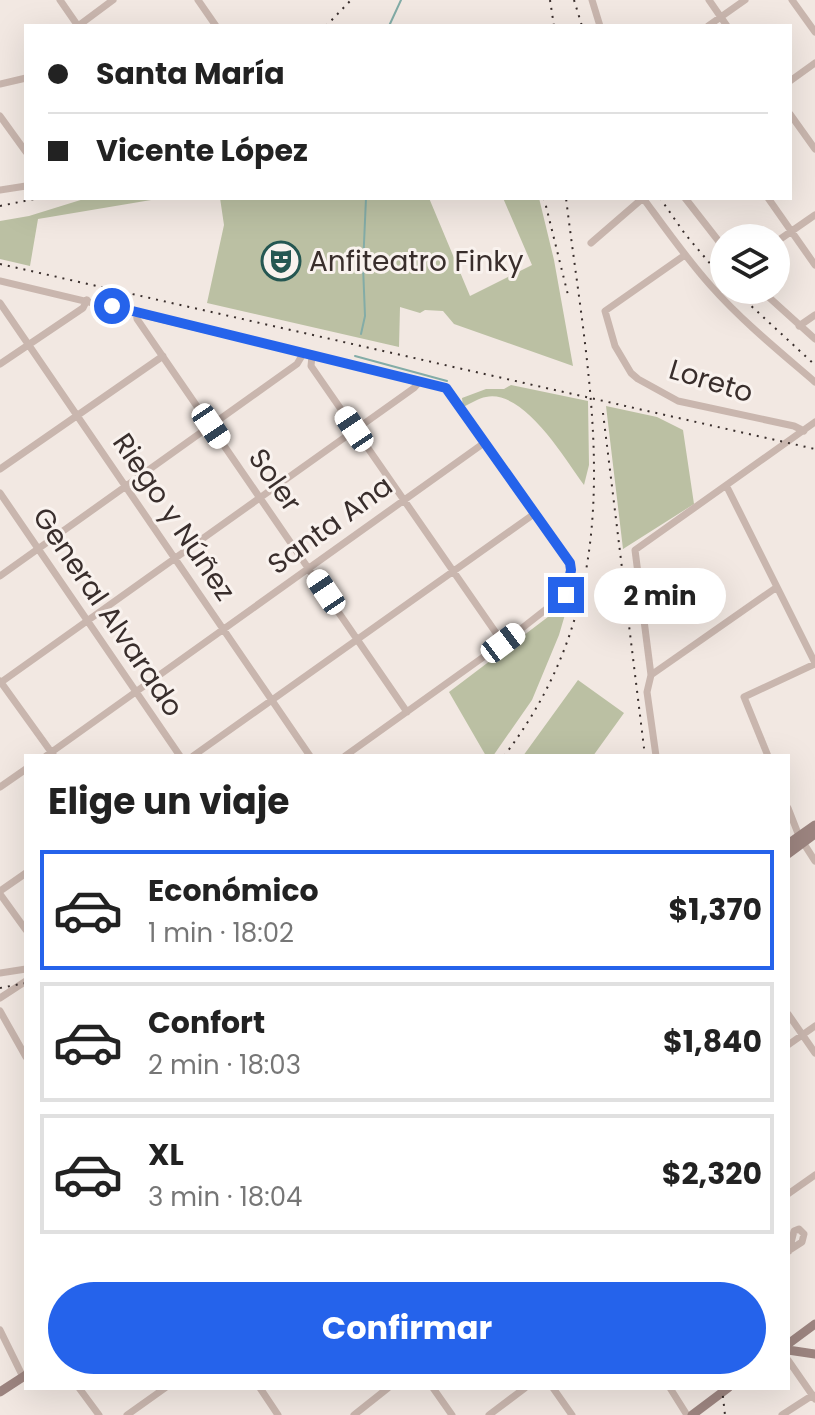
<!DOCTYPE html>
<html lang="es">
<head>
<meta charset="utf-8">
<style>
	:root { --surface:#fff; --page:#f6f6f6; --text:#222; --muted:#767676; --line:#e0e0e0; --accent:#2563eb }
	body { margin:0; font-family:Poppins,sans-serif; background:var(--page); color:var(--text); height:100vh; display:flex; flex-direction:column; font-size:30px; white-space:nowrap }
	* { box-sizing:border-box; margin:0 }
	p { font-size:26px; color:var(--muted) }
	.icon { flex:none; width:44px; height:44px; fill:none; stroke:currentColor; stroke-width:2; stroke-linecap:round; stroke-linejoin:round }
	.map { position:relative; flex:1; overflow:hidden }
	.sheet { position:absolute; left:24px; top:754px; width:766px; height:636px; display:flex; flex-direction:column; background:var(--surface); border-radius:0px; box-shadow:0 8px 32px #0002 }
	.sheet>* { flex:none }
	.hud { position:absolute; left:24px; top:24px; width:768px; height:176px; border-radius:0px; box-shadow:0 8px 32px #0002; display:grid; align-content:center; height:176px; padding:0 24px; background:var(--surface) }
	.fabs { position:absolute; left:710px; top:224px; display:grid; gap:16px }
	.fabs a { display:grid; place-items:center; width:80px; height:80px; border-radius:50%; background:var(--surface); box-shadow:0 8px 32px #0002; font-size:40px }
	.end { position:absolute; width:36px; height:36px; margin:-18px; border:10px solid #2563eb; background:#fff; box-shadow:0 0 0 4px #fff }
	.from { border-radius:50% }
	.bubble { position:absolute; height:56px; border-radius:28px; background:var(--surface); box-shadow:0 8px 32px #0002; font-size:26px; font-weight:700; line-height:56px; text-align:center }
	.car { position:absolute; width:24px; height:48px; margin:-24px -12px; border-radius:10px; box-shadow:0 0 6px 2px #0007; background:linear-gradient(#fff 24%,#345 0 40%,#fff 0 76%,#345 0 86%,#fff 0) }
	.hud b { display:flex; align-items:center; gap:28px; height:76px; font-size:30px }
	.hud b+b { border-top:2px solid var(--line) }
	.hud i { width:20px; height:20px; background:var(--text) }
	ul { padding:0; list-style:none }
	li { display:flex; align-items:center; gap:24px; height:120px; margin:0 16px 12px; padding:0 8px; border:4px solid var(--line); border-radius:0px }
	li div { flex:1 }
	li b { display:block; font-size:30px }
	li em { font-style:normal; font-weight:700 }
	li.current { border-color:var(--accent) }
	li>.icon { width:72px; height:72px; stroke-width:1.5 }
	h2 { padding:0 24px; font-size:36px; line-height:96px }
	.primary-button { display:flex; gap:16px; margin-top:auto; padding:16px 24px }
	.primary-button a { flex:1; height:92px; border-radius:48px; background:var(--accent); color:#fff; font-size:32px; font-weight:700; line-height:92px; text-align:center }
	.map>svg:first-child { display:block }
	.green { fill:#bbc0a3 }
	.lines { fill:none; stroke-linecap:round; stroke-linejoin:round }
	.stream { stroke:#83aca7; stroke-width:2 }
	.street { stroke:#c9b6ae; stroke-width:7 }
	.secondary { stroke:#9d8580; stroke-width:9 }
	.rail { stroke:#392e2c; stroke-width:2; stroke-dasharray:2 6; stroke-linecap:butt }
	.route { stroke:#2563eb; stroke-width:10 }
	.labels { text-anchor:middle; dominant-baseline:central; stroke-width:6; stroke-linejoin:round; paint-order:stroke }
	.poi-label { font-size:28px; fill:#392e2c; stroke:#f9f2ee; text-anchor:start }
	.street-label { font-size:28px; fill:#392e2c; stroke:#f9f2ee }
</style>
</head>
<body>
<div class="map">
<svg width="815" height="1415" viewBox="0 0 815 1415">
	<rect width="100%" height="100%" fill="#f2e8e2"/>
	<path class="green" d="M 87,198 L 163,198 L 38,219 L 30,266 L 0,259 L 0,221 L 29,216 Z
		M 220,198 L 429,198 L 470,296 L 532,265 L 503,198 L 539,198 L 554,260 L 573,366 L 454,324 L 443,311 L 425,310 L 420,313 L 400,307 L 399,347 L 207,303 L 224,225 Z
		M 511,385 L 588,401 L 589,465 L 584,485 C 565,459 524,389 486,397 C 479,398 470,404 463,407 L 462,398 L 486,389 L 504,389 Z
		M 606,406 L 657,417 L 683,430 L 694,504 L 623,549 Z
		M 569,601 L 559,635 L 532,700 L 493,756 L 486,756 L 449,692 Z
		M 578,680 L 624,713 L 593,756 L 523,756 Z"/>
	<g class="lines">
		<path class="stream" d="M 389,26 L 401,0
			M 361,334 L 365,316 L 363,266 L 366,198
			M 355,356 L 447,381"/>
		<path class="street" d="M 60,0 L 78,26
			M 198,0 L 216,26
			M 592,0 L 600,26
			M 709,0 L 727,26
			M 792,0 L 815,32
			M 78,26 L 113,0
			M 708,26 L 745,0
			M 790,81 L 815,63
			M 0,84 L 26,78
			M 790,114 L 815,149
			M 0,116 L 26,152
			M 0,190 L 26,186
			M 643,198 C 665,228 686,258 711,286 C 742,321 779,351 815,382
			M 685,198 L 724,248
			M 768,198 L 815,265
			M 776,242 L 815,215
			M 591,243 L 643,198
			M 685,255 L 605,311 L 615,346 L 631,373 L 638,379 L 678,401 L 794,426 L 804,431
			M 0,281 L 420,381 L 448,390 L 570,563 L 568,592 L 503,643 L 345,756
			M 761,290 L 815,339
			M 0,303 L 310,756
			M 136,312 L 137,319 L 407,712
			M 799,326 L 815,315
			M 312,356 L 311,366 L 503,643
			M 0,364 L 83,308 L 87,300
			M 0,469 L 163,356
			M 727,487 L 815,663
			M 0,493 L 180,756
			M 0,576 L 297,364 L 303,354
			M 651,675 L 777,587
			M 0,681 L 54,756
			M 0,683 L 414,388 L 420,381
			M 46,756 L 484,443
			M 193,756 L 534,514
			M 656,756 L 647,692 L 651,675 L 635,550 L 815,422
			M 768,756 L 744,697 L 815,664
			M 0,787 L 26,769
			M 788,808 L 799,836 L 815,861
			M 0,891 L 26,873
			M 0,894 L 26,930
			M 0,973 L 26,969
			M 0,998 L 26,981
			M 0,1011 L 26,1057
			M 788,1014 L 815,1053
			M 788,1045 L 815,1026
			M 788,1194 L 815,1175
			M 788,1251 L 802,1242 L 804,1234 L 799,1229 L 794,1231 L 789,1251
			M 0,1330 L 23,1377
			M 788,1360 L 815,1399
			M 79,1388 L 99,1415
			M 260,1388 L 278,1415
			M 433,1388 L 452,1415
			M 553,1388 L 572,1415
			M 670,1388 L 687,1415
			M 127,1415 L 165,1388
			M 354,1415 L 388,1388
			M 489,1415 L 525,1388
			M 782,1415 L 813,1395"/>
		<path class="secondary" d="M 788,844 L 815,825
			M 788,854 L 815,834
			M 788,1344 L 815,1324
			M 788,1350 L 815,1354
			M 0,1392 L 26,1375
			M 692,1415 L 728,1388"/>
		<path class="rail" d="M 550,0 L 554,26
			M 574,0 L 582,26
			M 326,26 L 351,0
			M 544,198 L 568,295
			M 660,198 L 685,234 L 724,280
			M 0,206 L 39,198
			M 0,264 L 815,449
			M 734,290 L 815,365
			M 603,413 L 645,756
			M 504,756 C 637,583 590,396 566,198
			M 0,988 L 26,983
			M 722,1388 L 725,1415"/>
	</g>
	<g class="lines">
		<path class="route" d="M 112,306 L 446,388 L 570,563 L 571,570 L 566,595"/>
	</g>
	<defs>
		<symbol id="theatre-ring" viewBox="-11 -11 22 22"><circle r="9.5" fill="#f9f2ee" stroke="#255752" stroke-width="1.5"/><path d="M-5-5.5Q0-4 5-5.5V0Q5 5 0 6Q-5 5-5 0ZM-3.3-2.5H-1v1.5H-3.3ZM1-2.5H3.3v1.5H1ZM-2.8 1Q0 5.5 2.8 1Z" fill="#255752"/></symbol>
	</defs>
	<g fill-rule="evenodd">
		<use href="#theatre-ring" x="259" y="239" width="44" height="44"/>
	</g>
	<g class="labels">
		<g class="poi-label">
			<text x="309" y="261">Anfiteatro Finky</text>
		</g>
		<g class="street-label">
			<text transform="translate(711 381) rotate(17)">Loreto</text>
			<text transform="translate(275 480) rotate(55)">Soler</text>
			<text transform="translate(174 517) rotate(56)">Riego y Núñez</text>
			<text transform="translate(330 525) rotate(-36)">Santa Ana</text>
			<text transform="translate(108 612) rotate(56)">General Alvarado</text>
		</g>
	</g>
</svg>
<div class="fabs">
<a><svg class="icon" aria-label="layers" viewBox="0 0 24 24"><path d="M12 4l9 5-9 5-9-5zM3 14l9 5 9-5"/></svg></a>
</div>
<i class="end from" style="left:112px;top:306px"></i>
<i class="end" style="left:566px;top:595px"></i>
<div class="bubble" style="left:594px;top:568px;width:132px">2 min</div>
<i class="car" style="left:211px;top:426px;rotate:146deg"></i>
<i class="car" style="left:354px;top:429px;rotate:326deg"></i>
<i class="car" style="left:326px;top:592px;rotate:326deg"></i>
<i class="car" style="left:503px;top:643px;rotate:53deg"></i>
<div class="hud">
<b><i class="from"></i>Santa María</b>
<b><i></i>Vicente López</b>
</div>
<section class="sheet">
<h2>Elige un viaje</h2>
<ul>
<li class="current"><svg class="icon" aria-label="car" viewBox="0 0 24 24"><path d="M5 17H2v-5l4-1 3-4h7l3 4 3 1v5h-3M9 17h6M6 11h13"/><circle cx="7" cy="17" r="2"/><circle cx="17" cy="17" r="2"/></svg><div><b>Económico</b><p>1 min · 18:02</p></div><em>$1,370</em></li>
<li><svg class="icon" aria-label="car" viewBox="0 0 24 24"><path d="M5 17H2v-5l4-1 3-4h7l3 4 3 1v5h-3M9 17h6M6 11h13"/><circle cx="7" cy="17" r="2"/><circle cx="17" cy="17" r="2"/></svg><div><b>Confort</b><p>2 min · 18:03</p></div><em>$1,840</em></li>
<li><svg class="icon" aria-label="car" viewBox="0 0 24 24"><path d="M5 17H2v-5l4-1 3-4h7l3 4 3 1v5h-3M9 17h6M6 11h13"/><circle cx="7" cy="17" r="2"/><circle cx="17" cy="17" r="2"/></svg><div><b>XL</b><p>3 min · 18:04</p></div><em>$2,320</em></li>
</ul>
<div class="primary-button"><a>Confirmar</a></div>
</section>
</div>
</body>
</html>
